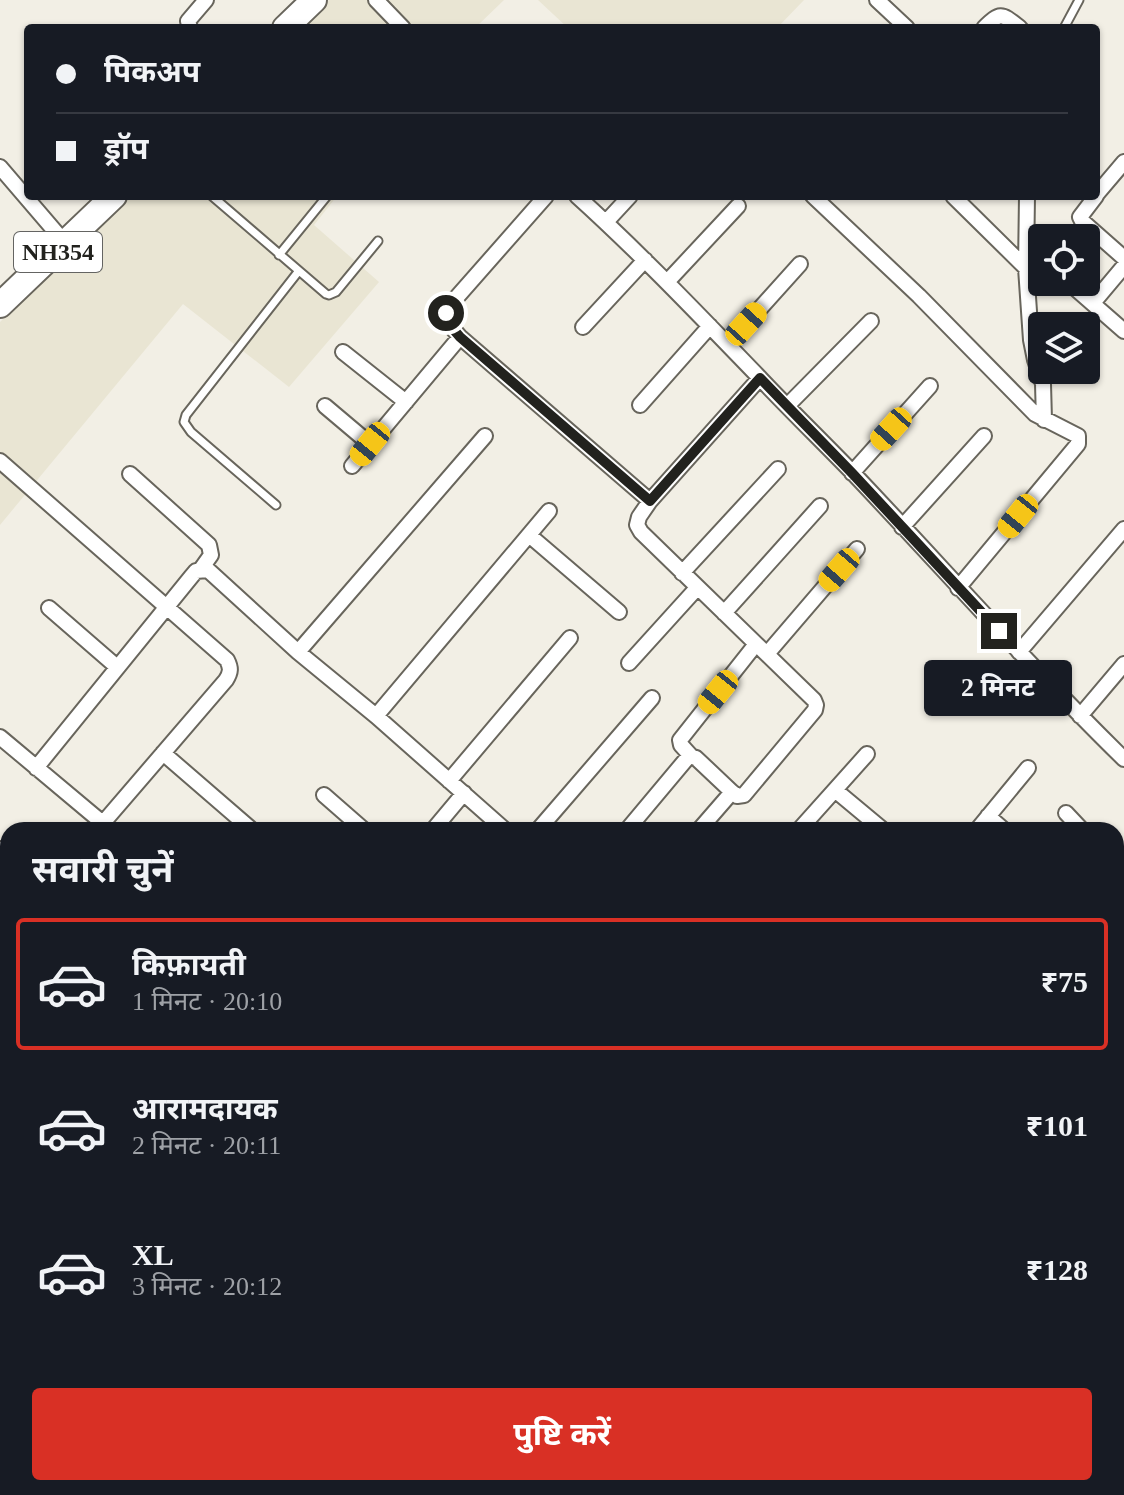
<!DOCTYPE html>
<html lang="hi">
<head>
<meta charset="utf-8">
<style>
	:root { --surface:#171b24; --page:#20242c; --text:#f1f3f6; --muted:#9ea1a6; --line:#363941; --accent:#d93025 }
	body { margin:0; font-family:"Times New Roman","Noto Sans Devanagari",serif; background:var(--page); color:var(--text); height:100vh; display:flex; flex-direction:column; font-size:30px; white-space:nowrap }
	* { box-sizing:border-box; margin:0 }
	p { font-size:26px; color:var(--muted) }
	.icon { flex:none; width:44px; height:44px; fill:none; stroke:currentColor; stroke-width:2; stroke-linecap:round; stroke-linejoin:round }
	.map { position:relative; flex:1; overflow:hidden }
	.panel { position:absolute; left:0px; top:822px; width:1124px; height:674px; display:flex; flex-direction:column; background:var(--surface); border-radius:24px 24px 0 0; box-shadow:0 2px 6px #0004 }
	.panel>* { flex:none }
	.hud { position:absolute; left:24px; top:24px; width:1076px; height:176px; border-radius:8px; box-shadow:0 2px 6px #0004; display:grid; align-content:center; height:176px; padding:0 32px; background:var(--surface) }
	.fabs { position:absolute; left:1028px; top:224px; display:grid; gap:16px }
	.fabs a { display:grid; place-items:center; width:72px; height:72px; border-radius:8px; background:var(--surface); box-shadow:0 2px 6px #0004; font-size:40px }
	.end { position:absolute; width:36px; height:36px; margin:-18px; border:10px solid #22221e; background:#fff; box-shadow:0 0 0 4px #fff }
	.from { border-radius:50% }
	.bubble { position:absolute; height:56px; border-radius:8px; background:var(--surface); box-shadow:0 2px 6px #0004; font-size:26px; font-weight:700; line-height:56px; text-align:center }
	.car { position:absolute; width:24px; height:48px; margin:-24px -12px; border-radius:10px; box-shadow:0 0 6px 2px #0007; background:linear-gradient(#f5c518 24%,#345 0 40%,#f5c518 0 76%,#345 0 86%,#f5c518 0) }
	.hud b { display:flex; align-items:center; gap:28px; height:76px; font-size:30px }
	.hud b+b { border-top:2px solid var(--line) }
	.hud i { width:20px; height:20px; background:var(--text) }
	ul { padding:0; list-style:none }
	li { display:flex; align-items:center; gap:24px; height:132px; margin:0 16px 12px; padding:0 16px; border:4px solid transparent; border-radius:8px }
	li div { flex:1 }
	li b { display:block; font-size:30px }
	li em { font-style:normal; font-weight:700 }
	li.current { border-color:var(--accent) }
	li>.icon { width:72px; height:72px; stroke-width:1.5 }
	h2 { padding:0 32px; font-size:36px; line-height:96px }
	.cta { display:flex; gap:16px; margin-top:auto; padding:16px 32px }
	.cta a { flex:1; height:92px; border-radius:8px; background:var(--accent); color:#fff; font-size:32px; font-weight:700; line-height:92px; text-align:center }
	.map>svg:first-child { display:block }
	.built { fill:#e9e5d3 }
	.forest { fill:#b1cb8b }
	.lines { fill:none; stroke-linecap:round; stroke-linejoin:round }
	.stream { stroke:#529598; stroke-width:4 }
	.service-casing { stroke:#68655c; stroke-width:11 }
	.minor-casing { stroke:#68655c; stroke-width:18 }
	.trunk-casing { stroke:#68655c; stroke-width:28 }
	.service { stroke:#fff; stroke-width:7 }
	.minor { stroke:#fff; stroke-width:14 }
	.trunk { stroke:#fff; stroke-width:24 }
	.route { stroke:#22221e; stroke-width:10 }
	.labels { text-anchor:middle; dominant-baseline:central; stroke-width:6; stroke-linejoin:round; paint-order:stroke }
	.shield { fill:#fff; stroke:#646462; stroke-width:2 }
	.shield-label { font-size:24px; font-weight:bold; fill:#22221e }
</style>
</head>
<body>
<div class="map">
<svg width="1124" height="1495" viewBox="0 0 1124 1495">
	<rect width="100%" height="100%" fill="#f2efe5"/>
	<path class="built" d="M 329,0 L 504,0 L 475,28 L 301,28 Z
		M 538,0 L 804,0 L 777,28 L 568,28 Z
		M 128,196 L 337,196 L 314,225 L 379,282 L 289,387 L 183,304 L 0,525 L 0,322 Z
		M 0,886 L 8,892 L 8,1107 L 0,1102 Z"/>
	<path class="forest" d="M 811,1488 L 1032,1488 L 1026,1495 L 804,1495 Z"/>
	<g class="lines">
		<path class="stream" d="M 0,1173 L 8,1178
			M 1116,1334 L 1124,1336
			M 1116,1452 L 1124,1495
			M 521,1488 L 533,1495"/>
		<defs>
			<path id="service" d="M 1064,28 L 1079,0
				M 212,196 L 326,294 L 329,295 L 336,292 L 378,241
				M 279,255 L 327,196
				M 276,505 L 191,432 L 184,422 L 186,415 L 298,272
				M 0,1029 L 8,1020"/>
			<path id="minor" d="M 376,0 L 403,28
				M 877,0 L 907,28
				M 190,28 L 188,21 L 206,0
				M 984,28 C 1001,11 1002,14 1020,28
				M 0,167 L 66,244
				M 1096,195 L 1124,162
				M 546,196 L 450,305 L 446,313 L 448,323 L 460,337 L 650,501
				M 577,196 C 640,253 699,315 758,376 C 789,409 821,440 852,472 C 943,568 1030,667 1124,759
				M 813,196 L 919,296 L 1035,414 L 1078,436 L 1078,444 L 958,588
				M 953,196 L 1026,268
				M 1027,196 L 1026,268 L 1031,340 L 1035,360 L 1043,384 L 1044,420
				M 1096,196 L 1080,217 L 1082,221 L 1124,258
				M 606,222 L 630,196
				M 667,282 L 738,206
				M 1068,282 L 1124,331
				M 1093,303 L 1124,266
				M 583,327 L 645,260
				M 728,344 L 800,264
				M 343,352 L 406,402
				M 640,405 L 710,326
				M 325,406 L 370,444
				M 787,406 L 871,321
				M 0,461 L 227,660 C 231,668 231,672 226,680 L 103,823
				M 352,466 L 460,337
				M 852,473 L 930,386
				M 130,474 L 209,545 L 211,555 L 201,569
				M 902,527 L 984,436
				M 529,535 L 619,612
				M 682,573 L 778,469
				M 49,608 L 117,667
				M 724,613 L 820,506
				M 298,652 L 485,436
				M 1019,652 L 1124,529
				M 767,654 L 857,549
				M 629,663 L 697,588
				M 376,716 L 549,511
				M 1080,716 L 1124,664
				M 0,737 L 111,830
				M 163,753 L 252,830
				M 691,756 L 681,745 L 680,740 L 756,644
				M 36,768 L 191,577 L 196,571 L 208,570 L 298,652 L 376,716 L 505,830
				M 449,781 L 570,638
				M 835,790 L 883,830
				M 324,795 L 364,830
				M 1066,813 L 1082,830
				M 988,816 L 1004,830
				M 433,830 L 464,793
				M 538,830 L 652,698
				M 627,830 L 689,756 L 696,758 L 732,792 L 737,796 L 744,795 L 815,710 L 816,705 L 814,700 L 641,532 L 637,525 L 639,517 L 650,501 L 760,378
				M 699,830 L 732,792
				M 799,830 L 867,754
				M 977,830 L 1028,768
				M 0,849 L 8,856
				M 1116,864 L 1124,872
				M 0,1129 L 8,1134
				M 1116,1153 L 1124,1153
				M 0,1193 L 8,1198
				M 1116,1199 L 1124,1200
				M 0,1262 L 8,1267
				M 370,1488 L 380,1495
				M 475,1488 L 486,1495
				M 598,1488 L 610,1495
				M 147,1495 L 151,1488
				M 234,1495 L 238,1488
				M 320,1495 L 324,1488
				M 1031,1495 L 1037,1488"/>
			<path id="trunk" d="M 285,28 L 314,0
				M 0,305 L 114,196"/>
		</defs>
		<use href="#service" class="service-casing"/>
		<use href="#minor" class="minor-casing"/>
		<use href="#trunk" class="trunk-casing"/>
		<use href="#service" class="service"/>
		<use href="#minor" class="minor"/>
		<use href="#trunk" class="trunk"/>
	</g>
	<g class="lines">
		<path class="route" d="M 446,313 L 448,323 L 460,337 L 650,501 L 760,378 L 852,473 L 999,631"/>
	</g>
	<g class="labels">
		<rect class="shield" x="14" y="232" width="88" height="40" rx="6"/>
		<g class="shield-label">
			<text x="58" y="252">NH354</text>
		</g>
	</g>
</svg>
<div class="fabs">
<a><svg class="icon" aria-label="locate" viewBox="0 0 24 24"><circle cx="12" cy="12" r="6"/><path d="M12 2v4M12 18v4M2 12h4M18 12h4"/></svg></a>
<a><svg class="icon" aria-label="layers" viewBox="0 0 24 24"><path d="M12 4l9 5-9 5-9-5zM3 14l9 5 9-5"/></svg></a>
</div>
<i class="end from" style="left:446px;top:313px"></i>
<i class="end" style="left:999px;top:631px"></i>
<div class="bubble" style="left:924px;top:660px;width:148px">2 मिनट</div>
<i class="car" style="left:746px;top:324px;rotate:42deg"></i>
<i class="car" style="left:891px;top:429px;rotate:222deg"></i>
<i class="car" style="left:370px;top:444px;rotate:219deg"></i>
<i class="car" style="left:1018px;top:516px;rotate:219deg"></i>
<i class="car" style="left:839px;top:570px;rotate:221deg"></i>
<i class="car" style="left:718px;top:692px;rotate:219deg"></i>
<div class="hud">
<b><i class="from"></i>पिकअप</b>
<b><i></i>ड्रॉप</b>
</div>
<section class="panel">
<h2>सवारी चुनें</h2>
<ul>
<li class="current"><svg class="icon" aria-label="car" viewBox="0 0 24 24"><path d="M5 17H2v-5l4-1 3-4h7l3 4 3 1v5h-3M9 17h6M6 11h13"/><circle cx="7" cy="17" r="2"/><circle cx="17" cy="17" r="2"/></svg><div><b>किफ़ायती</b><p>1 मिनट · 20:10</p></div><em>₹75</em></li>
<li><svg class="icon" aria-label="car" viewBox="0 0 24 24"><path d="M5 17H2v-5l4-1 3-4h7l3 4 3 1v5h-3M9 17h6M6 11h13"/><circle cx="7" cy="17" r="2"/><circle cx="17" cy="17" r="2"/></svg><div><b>आरामदायक</b><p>2 मिनट · 20:11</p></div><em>₹101</em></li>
<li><svg class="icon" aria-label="car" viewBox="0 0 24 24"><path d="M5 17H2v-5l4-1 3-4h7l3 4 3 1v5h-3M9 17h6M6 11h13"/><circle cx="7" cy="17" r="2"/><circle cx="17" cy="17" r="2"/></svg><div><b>XL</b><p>3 मिनट · 20:12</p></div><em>₹128</em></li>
</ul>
<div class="cta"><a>पुष्टि करें</a></div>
</section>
</div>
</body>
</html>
